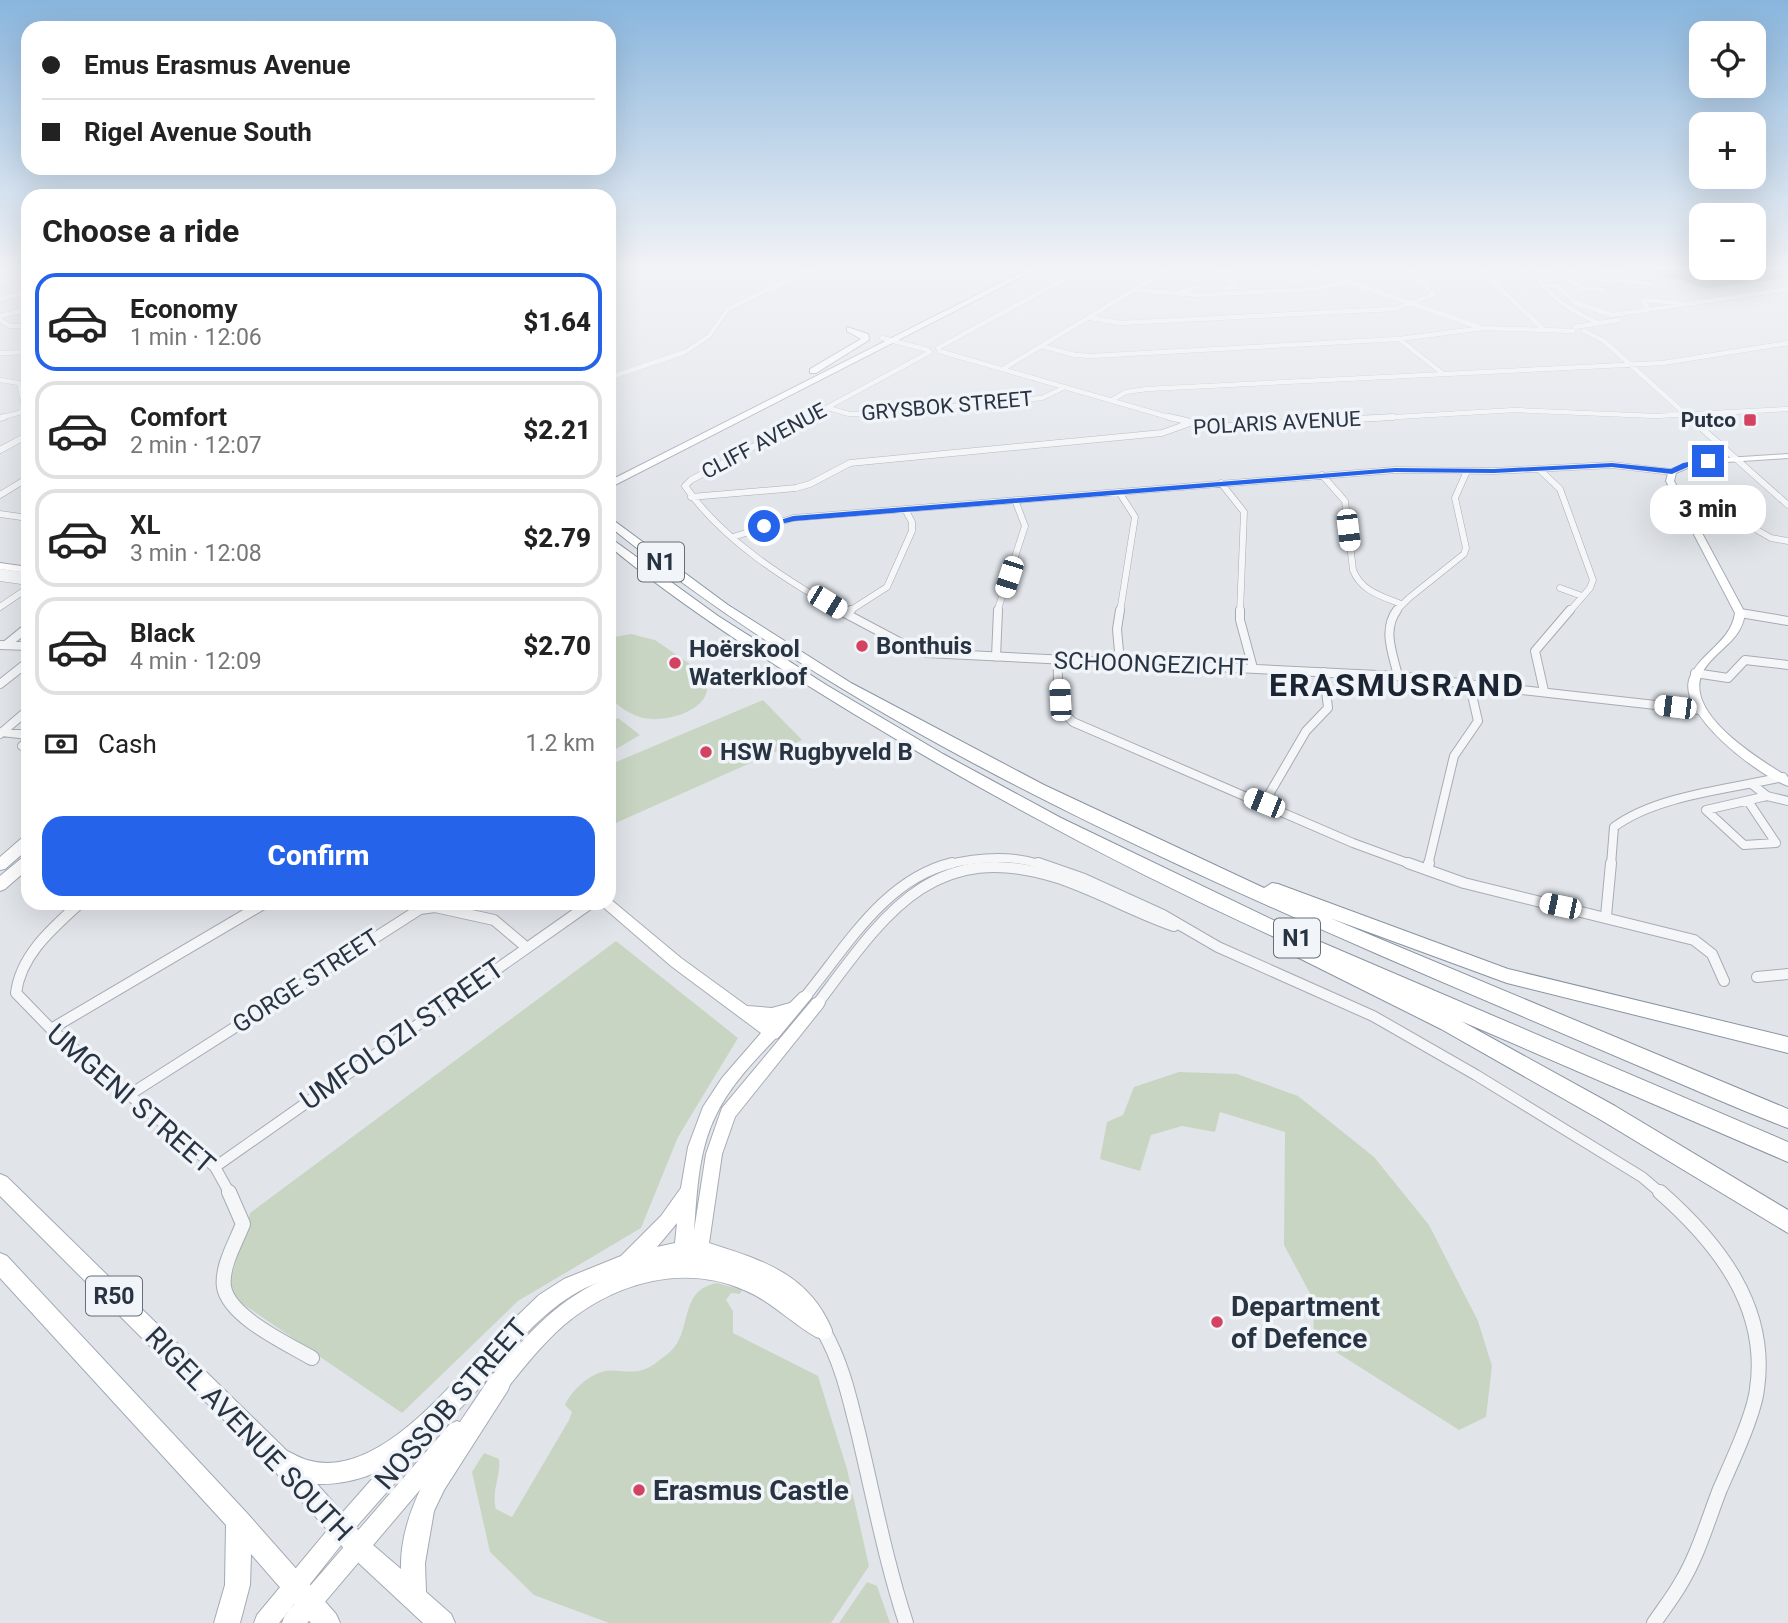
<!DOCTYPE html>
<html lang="en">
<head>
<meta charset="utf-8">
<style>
	:root { --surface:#fff; --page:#f2f2f2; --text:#222; --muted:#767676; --line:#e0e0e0; --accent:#2563eb }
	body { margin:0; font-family:Roboto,sans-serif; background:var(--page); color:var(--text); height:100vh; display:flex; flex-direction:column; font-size:26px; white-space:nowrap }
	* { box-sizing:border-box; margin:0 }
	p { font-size:23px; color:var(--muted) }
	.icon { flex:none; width:38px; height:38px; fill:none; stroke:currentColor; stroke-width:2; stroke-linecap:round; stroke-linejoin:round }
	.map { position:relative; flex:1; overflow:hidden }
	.side { position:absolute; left:21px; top:189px; width:595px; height:721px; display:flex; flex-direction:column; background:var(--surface); border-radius:21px; box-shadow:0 7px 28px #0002 }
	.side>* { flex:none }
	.top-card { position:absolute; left:21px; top:21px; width:595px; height:154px; border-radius:21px; box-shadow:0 7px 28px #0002; display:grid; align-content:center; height:154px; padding:0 21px; background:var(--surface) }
	.fabs { position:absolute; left:1689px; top:21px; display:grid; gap:14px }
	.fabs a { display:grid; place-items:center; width:77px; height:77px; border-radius:14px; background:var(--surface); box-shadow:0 7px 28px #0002; font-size:35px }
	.end { position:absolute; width:32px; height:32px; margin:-16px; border:9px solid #2563eb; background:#fff; box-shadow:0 0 0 4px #fff }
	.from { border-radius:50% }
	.bubble { position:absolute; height:49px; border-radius:21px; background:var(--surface); box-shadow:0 7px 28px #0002; font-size:23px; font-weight:800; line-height:49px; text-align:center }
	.car { position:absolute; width:21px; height:42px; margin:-21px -10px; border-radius:9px; box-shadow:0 0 5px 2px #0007; background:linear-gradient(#fff 24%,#345 0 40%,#fff 0 76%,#345 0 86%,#fff 0) }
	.top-card b { display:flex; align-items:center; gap:24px; height:66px; font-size:26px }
	.top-card b+b { border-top:2px solid var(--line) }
	.top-card i { width:18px; height:18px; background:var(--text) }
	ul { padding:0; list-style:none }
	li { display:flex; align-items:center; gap:21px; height:98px; margin:0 14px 10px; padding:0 7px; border:4px solid var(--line); border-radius:21px }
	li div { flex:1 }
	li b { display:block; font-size:26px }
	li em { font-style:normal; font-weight:800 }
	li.on { border-color:var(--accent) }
	li>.icon { width:63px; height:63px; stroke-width:1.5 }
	h2 { padding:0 21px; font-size:32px; line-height:84px }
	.pay { display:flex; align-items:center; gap:18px; height:77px; padding:0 21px; font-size:26px }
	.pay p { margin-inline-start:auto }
	.primary-button { display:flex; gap:14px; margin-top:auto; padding:14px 21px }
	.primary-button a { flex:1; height:80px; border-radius:21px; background:var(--accent); color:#fff; font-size:28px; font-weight:800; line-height:80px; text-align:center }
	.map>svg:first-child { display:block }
	.green { fill:#c8d5c2 }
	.water { fill:#9bb6cc }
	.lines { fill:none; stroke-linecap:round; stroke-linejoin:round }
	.street-far4-casing { stroke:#a6acb5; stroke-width:5 }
	.street-far3-casing { stroke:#a6acb5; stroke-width:7 }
	.street-far2-casing { stroke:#a6acb5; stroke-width:10 }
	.street-far1-casing { stroke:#a6acb5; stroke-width:12 }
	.street-casing { stroke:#a6acb5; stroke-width:16 }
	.secondary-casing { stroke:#a6acb5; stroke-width:2 }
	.primary-casing { stroke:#a0aab7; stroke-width:2 }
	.highway-casing { stroke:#8894a2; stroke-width:2 }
	.street-far4 { stroke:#f4f6f8; stroke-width:4.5 }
	.street-far3 { stroke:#f4f6f8; stroke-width:6 }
	.street-far2 { stroke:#f4f6f8; stroke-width:8 }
	.street-far1 { stroke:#f4f6f8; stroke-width:10 }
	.street { stroke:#f4f6f8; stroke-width:14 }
	.secondary { fill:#fff; fill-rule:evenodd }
	.primary { fill:#fff; fill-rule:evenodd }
	.highway { fill:#fff; fill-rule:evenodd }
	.route { fill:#2563eb }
	.poi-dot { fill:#d34261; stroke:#f1f4f8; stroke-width:2.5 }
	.labels { text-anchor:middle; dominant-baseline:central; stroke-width:7; stroke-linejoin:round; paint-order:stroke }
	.far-street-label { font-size:21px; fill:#293443; stroke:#f1f4f8 }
	.far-poi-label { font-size:21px; font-weight:bold; fill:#293443; stroke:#f1f4f8; text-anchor:end }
	.shield { fill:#f1f4f8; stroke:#656e79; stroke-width:2 }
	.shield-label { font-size:23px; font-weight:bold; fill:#293443 }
	.poi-label { font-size:24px; font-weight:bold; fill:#293443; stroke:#f1f4f8; text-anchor:start }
	.street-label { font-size:24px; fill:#293443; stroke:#f1f4f8 }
	.near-street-label { font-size:28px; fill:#293443; stroke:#f1f4f8 }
	.near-poi-label { font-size:28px; font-weight:bold; fill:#293443; stroke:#f1f4f8; text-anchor:start }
	.district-label { font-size:32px; font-weight:bold; letter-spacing:2px; fill:#1b2534; stroke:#f1f4f8 }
</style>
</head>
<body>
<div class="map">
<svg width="1788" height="1623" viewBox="0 0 1788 1623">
	<rect width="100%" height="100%" fill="#e1e5ea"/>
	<path class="green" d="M 631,634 L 655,640 L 703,673 C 723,707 668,724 643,718 C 629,714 620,707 609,698 L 609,638 Z
		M 763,700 L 802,740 L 609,826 L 609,765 Z
		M 618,718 L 640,735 L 609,753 L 609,723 Z
		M 616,941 L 738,1038 L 678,1137 L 641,1228 L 518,1301 L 402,1413 L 227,1293 L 250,1213 Z
		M 1179,1072 L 1237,1074 L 1298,1096 L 1374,1157 L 1429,1225 L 1478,1321 L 1492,1366 L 1486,1417 L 1459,1430 L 1314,1338 L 1313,1299 L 1284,1245 L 1285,1132 L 1220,1112 L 1215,1132 L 1182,1126 L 1151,1135 L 1140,1171 L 1100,1159 L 1107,1122 L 1123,1115 L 1134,1087 Z
		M 717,1283 L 742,1290 L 740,1294 L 731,1293 L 726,1300 L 733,1311 L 733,1333 L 818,1376 L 847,1469 L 869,1566 L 831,1623 L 609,1623 L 534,1595 L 490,1552 L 472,1472 L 484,1453 L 499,1459 C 501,1477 491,1491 496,1509 L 512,1517 L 569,1420 L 572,1412 L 565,1405 C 571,1391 588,1375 605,1371 C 617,1369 630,1374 642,1370 C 651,1368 658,1361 665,1356 C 696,1335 675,1291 717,1283 Z
		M 867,1582 L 877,1586 L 890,1623 L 839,1623 Z"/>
	<path class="water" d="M 1647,269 L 1788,269 L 1788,278 L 1706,288 L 1686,281 L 1663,277 Z"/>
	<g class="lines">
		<defs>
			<path id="street-far4" d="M 0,269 L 18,276
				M 1224,269 L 1235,287 L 1226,288
				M 1312,269 L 1479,327
				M 1480,269 L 1543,329
				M 1539,269 L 1542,275 L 1538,278 C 1553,300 1574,312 1598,323
				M 1568,269 L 1594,279 L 1652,284
				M 1599,269 L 1615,271 L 1624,282
				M 1541,272 L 1558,273 L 1582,288 L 1604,290
				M 1205,274 L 1227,275
				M 0,281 L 28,274
				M 1542,284 L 1558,286 L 1576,303 L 1612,315 L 1788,289
				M 1136,290 L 1198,295 L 1315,289 L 1346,282
				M 1185,294 L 1183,291 L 1202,286
				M 0,299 L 28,292
				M 1649,310 L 1643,300 L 1681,303
				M 0,316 L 28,309
				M 1090,318 L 1120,323 L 1394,309 L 1433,295 L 1411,269
				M 0,320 L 10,326 L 28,326
				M 1575,327 L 1618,320
				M 1584,331 L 1604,341 L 1691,419
				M 882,338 L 928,350
				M 1399,339 L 1442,373
				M 1041,346 L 1075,355 L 1091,356 L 1399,339 L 1484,328 L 1573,331
				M 938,348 L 1083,269
				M 939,351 L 1175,419
				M 0,353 L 28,352
				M 1003,369 L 1169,269
				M 609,372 L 614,376 L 609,381
				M 614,376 L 685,352 L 709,336 L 728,309 L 810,269
				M 0,380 L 19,383 L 27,419
				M 1112,400 L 1126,392 L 1147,389 L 1663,363 L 1788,343
				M 828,408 L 849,414 L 867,414 L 1042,398 L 1065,387
				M 0,418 L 25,411
				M 806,419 L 930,352
				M 1362,419 L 1515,410 L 1655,416 L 1788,409"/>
			<path id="street-far3" d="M 27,417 L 28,421
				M 809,417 L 691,480 L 685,486 C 722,540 786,580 842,612
				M 1169,417 L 1213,427 L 1393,417
				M 1689,417 L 1788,505
				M 0,418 L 4,417
				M 0,450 L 28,435
				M 1539,469 L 1560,489 L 1593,580 L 1590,588 L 1569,612
				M 1322,475 L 1345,501 L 1353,570 C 1361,591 1381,596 1401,604
				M 1221,483 L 1244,512 L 1240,612
				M 1119,492 L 1135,517 L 1120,612
				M 0,495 L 28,478
				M 691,497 L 796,488 L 810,484 L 850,463 L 1162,433 L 1190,423
				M 0,514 L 28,518
				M 1757,530 L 1771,538 L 1788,541
				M 733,537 L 793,518 L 1395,470 L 1494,471 L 1612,465 L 1672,472
				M 0,572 L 28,576
				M 0,578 L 28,582
				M 1560,588 L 1582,596
				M 0,607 L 28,588
				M 848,612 L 887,587 L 912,531 L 912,522 L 905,509
				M 997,612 L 1025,526 L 1015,500
				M 1395,612 L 1409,598 L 1464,554 L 1466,548 L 1455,498 L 1467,471"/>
			<path id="street-far2" d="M 839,610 L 903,644 L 926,653 L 1398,676 L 1700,710
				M 1120,610 L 1117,629 L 1120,663
				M 1240,610 L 1240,620 L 1253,668
				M 1397,610 C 1382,630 1393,654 1398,676
				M 847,613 L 851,610
				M 1740,613 L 1788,621
				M 7,644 L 28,627
				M 0,645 L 28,646
				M 996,657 L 998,610
				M 1058,660 C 1058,682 1055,707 1073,722 L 1353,843 L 1413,865
				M 1695,673 L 1728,678 L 1745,660 L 1788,665
				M 0,684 L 28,662
				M 1544,691 L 1535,651 L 1570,610
				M 2,732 L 28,735
				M 0,734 L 28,710
				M 22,746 L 28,740
				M 1767,796 L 1788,801
				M 1748,801 L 1776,843 L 1744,845 L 1706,810 L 1767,796 L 1753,785
				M 1264,803 L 1306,731 L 1328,708 L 1324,672
				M 945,865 C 977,857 1011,854 1043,865
				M 1428,865 L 1454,756 L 1478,721 L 1469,682
				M 1611,865 L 1614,827 C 1657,795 1731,789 1783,777"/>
			<path id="street-far1" d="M 1038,863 L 1084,879 L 1163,915 L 1218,947 L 1373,1016 L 1476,1075 L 1642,1177 L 1662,1194
				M 1408,863 L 1464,883 L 1694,940 L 1712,954 L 1724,981
				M 1427,870 L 1429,863
				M 80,903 C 53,928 21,954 16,993 L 51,1029 L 215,1167 L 230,1194
				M 1606,916 L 1611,863
				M 1757,977 L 1788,974
				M 805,997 C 847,946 885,879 952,863
				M 818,1003 C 884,915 932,839 1055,877 C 1096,890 1133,912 1174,926
				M 51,1029 L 265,903
				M 129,1095 L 420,909 L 435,907 L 494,920 L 526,947
				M 215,1167 L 591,903"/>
			<path id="street" d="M 229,1192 L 243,1224 C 236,1242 221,1267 224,1287 C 229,1317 288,1344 312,1358
				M 823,1330 C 842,1362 850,1400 859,1436 C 874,1499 886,1562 906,1623
				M 1654,1623 C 1663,1610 1673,1597 1681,1583 C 1698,1555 1708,1520 1720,1489 C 1731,1464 1754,1415 1757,1389 C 1769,1307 1718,1243 1660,1192"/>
			<path id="secondary" d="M 1788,454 L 1788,458 L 1697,464 L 1676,473 L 1674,481 L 1745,613 C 1742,638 1723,646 1708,664 C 1672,707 1757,758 1788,777 L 1788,786 C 1759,776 1675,713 1690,677 C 1701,652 1731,642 1735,613 L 1666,481 L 1669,470 L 1696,460 Z
				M 0,563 L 28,567 L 28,573 L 0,569 Z
				M 609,898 L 681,958 L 747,1006 L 772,1008 L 790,1003 L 800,993 L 805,991 L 810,993 L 812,997 L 778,1038 L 775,1039 C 753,1062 730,1086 716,1115 C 698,1151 697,1192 694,1231 L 706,1154 L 722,1108 L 813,999 L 818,997 L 823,999 L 825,1003 L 823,1007 L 735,1117 L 722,1154 L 709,1243 C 762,1260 809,1274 832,1330 L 830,1337 L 823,1339 L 816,1337 C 791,1323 771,1301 744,1290 C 683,1263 614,1283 564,1325 C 541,1345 522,1370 503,1393 L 496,1396 L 489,1393 L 486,1386 L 489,1379 C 522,1341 553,1303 599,1282 C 550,1301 520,1340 486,1379 L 479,1381 L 472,1379 L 470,1372 L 472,1365 L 509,1324 L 539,1295 L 564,1279 L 621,1256 L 661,1216 L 681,1188 L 688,1147 L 703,1107 L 722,1078 L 761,1033 L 671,966 L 603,907 L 601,903 L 609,903 ZM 677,1223 L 675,1243 L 657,1247 Z
				M 457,1421 L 464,1424 L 467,1431 L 464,1438 L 307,1623 L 282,1623 L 285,1615 L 450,1424 Z
				M 416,1434 L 423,1437 L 426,1444 L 423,1451 L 349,1535 L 279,1623 L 254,1623 L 257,1615 L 335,1521 L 409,1437 Z"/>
			<path id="primary" d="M 1028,269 L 1037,269 L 609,488 L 609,481 Z
				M 847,327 L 868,334 L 869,340 L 816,373 L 810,373 L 810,369 L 861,339 L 847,331 Z
				M 28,836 L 28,849 L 5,869 L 0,870 L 0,857 L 23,837 Z
				M 28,856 L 28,869 L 5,889 L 0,891 L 0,876 L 23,857 Z
				M 0,1174 L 7,1177 L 287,1451 C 294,1454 300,1458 307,1460 C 370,1479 437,1401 474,1360 L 482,1357 L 490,1360 L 493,1368 L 490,1376 C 443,1428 392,1486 317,1484 L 366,1539 L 401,1569 C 399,1499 456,1431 492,1374 L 500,1371 L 508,1374 L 511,1382 L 508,1390 L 444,1490 L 434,1511 L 425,1563 L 426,1592 L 451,1614 L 455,1623 L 423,1623 L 350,1555 L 270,1466 L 0,1196 Z
				M 0,1253 L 7,1256 L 246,1512 L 336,1614 L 340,1623 L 311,1623 L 251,1554 L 250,1585 L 240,1623 L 214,1623 L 225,1585 L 226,1525 L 0,1278 Z"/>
			<path id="highway" d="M 609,517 L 728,605 L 851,683 L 1044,785 L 1264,888 L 1272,883 L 1278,884 L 1508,969 L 1788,1037 L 1788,1053 L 1507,983 L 1330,918 L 1788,1109 L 1788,1128 C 1742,1111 1698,1091 1653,1072 C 1562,1033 1472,995 1382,956 C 1112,838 839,713 609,526 Z
				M 609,537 L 718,616 L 828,686 L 943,754 L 1061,818 L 1302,934 L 1788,1142 L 1788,1162 L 1461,1021 L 1615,1106 L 1788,1210 L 1788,1233 L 1601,1120 L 1441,1029 L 1295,956 L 1292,951 L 1294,946 C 1143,878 996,800 854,714 C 769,662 685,609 609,546 Z"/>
		</defs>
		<use href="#street-far4" class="street-far4-casing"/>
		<use href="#street-far3" class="street-far3-casing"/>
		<use href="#street-far2" class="street-far2-casing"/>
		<use href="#street-far1" class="street-far1-casing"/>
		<use href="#street" class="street-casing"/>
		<use href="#secondary" class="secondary-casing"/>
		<use href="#primary" class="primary-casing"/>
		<use href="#highway" class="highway-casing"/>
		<use href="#street-far4" class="street-far4"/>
		<use href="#street-far3" class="street-far3"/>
		<use href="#street-far2" class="street-far2"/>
		<use href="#street-far1" class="street-far1"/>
		<use href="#street" class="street"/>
		<use href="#secondary" class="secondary"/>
		<use href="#primary" class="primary"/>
		<use href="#highway" class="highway"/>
	</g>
	<linearGradient id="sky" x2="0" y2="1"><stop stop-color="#89b5dd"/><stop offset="0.54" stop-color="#f2f3f6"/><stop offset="1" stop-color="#f2f3f6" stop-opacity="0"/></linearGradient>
	<rect width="1788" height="497" fill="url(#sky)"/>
	<path class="route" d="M 1708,459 L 1710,462 L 1688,467 L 1672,474 L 1612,467 L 1494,473 L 1395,472 L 794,521 L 764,528 L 760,526 L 793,516 L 1395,468 L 1494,469 L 1612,463 L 1671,469 L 1683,463 Z"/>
	<g class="poi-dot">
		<rect x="1743" y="413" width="14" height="14" rx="3.5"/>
		<circle cx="862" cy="646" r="7"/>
		<circle cx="675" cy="663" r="7"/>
		<circle cx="706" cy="752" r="7"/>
		<circle cx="1217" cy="1322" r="7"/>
		<circle cx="639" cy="1490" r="7"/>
	</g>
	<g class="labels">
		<g class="far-street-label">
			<text transform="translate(947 406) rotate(-5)">GRYSBOK STREET</text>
			<text transform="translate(1277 423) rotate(-3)">POLARIS AVENUE</text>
			<text transform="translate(764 441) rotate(-28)">CLIFF AVENUE</text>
		</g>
		<g class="far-poi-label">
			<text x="1736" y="420">Putco</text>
		</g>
		<g class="shield">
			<rect x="638" y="542.5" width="46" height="39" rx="5"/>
			<rect x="1274" y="918.5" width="46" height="39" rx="5"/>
			<rect x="86" y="1276.5" width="56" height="39" rx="5"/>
		</g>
		<g class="shield-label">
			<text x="661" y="562">N1</text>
			<text x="1297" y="938">N1</text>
			<text x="114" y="1296">R50</text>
		</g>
		<g class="poi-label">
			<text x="876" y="646">Bonthuis</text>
			<text x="689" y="649">Hoërskool<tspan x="689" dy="28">Waterkloof</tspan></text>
			<text x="720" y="752">HSW Rugbyveld B</text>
		</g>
		<g class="street-label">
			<text transform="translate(1151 664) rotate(2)">SCHOONGEZICHT</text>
			<text transform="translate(306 981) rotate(-33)">GORGE STREET</text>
		</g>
		<g class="near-street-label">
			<text transform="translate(402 1034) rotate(-35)">UMFOLOZI STREET</text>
			<text transform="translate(131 1099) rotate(41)">UMGENI STREET</text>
			<text transform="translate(451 1404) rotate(-49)">NOSSOB STREET</text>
			<text transform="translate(249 1434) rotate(46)">RIGEL AVENUE SOUTH</text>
		</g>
		<g class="near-poi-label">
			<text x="1231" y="1306">Department<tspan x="1231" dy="32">of Defence</tspan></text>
			<text x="653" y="1490">Erasmus Castle</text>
		</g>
		<g class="district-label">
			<text x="1397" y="685">ERASMUSRAND</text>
		</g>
	</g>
</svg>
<div class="fabs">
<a><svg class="icon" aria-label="locate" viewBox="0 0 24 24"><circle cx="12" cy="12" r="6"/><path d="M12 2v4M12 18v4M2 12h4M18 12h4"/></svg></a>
<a>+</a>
<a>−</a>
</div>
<i class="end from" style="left:764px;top:526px"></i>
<i class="end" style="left:1708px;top:461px"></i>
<div class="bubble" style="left:1650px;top:485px;width:116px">3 min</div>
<i class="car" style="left:1348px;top:530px;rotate:173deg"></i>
<i class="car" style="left:1009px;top:577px;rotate:198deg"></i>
<i class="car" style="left:827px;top:602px;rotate:121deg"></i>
<i class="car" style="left:1060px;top:700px;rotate:357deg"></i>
<i class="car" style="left:1675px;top:707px;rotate:277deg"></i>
<i class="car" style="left:1264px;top:803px;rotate:292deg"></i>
<i class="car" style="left:1560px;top:906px;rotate:282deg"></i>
<div class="top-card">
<b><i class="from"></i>Emus Erasmus Avenue</b>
<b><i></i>Rigel Avenue South</b>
</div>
<section class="side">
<h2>Choose a ride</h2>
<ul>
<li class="on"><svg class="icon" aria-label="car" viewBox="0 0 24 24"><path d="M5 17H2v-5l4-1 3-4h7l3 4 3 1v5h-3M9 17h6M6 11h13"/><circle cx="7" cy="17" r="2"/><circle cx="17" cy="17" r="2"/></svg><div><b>Economy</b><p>1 min · 12:06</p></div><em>$1.64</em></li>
<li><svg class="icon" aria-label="car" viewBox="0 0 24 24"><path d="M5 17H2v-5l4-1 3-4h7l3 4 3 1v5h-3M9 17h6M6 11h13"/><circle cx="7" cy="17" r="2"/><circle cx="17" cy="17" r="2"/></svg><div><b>Comfort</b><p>2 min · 12:07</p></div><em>$2.21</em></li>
<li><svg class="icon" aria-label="car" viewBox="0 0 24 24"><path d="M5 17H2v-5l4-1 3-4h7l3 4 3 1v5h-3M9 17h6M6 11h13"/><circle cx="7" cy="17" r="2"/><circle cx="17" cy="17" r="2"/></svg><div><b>XL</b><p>3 min · 12:08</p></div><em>$2.79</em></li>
<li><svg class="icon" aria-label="car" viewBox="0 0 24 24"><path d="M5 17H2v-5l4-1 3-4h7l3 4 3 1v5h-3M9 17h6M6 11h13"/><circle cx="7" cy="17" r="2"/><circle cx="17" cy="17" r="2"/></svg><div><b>Black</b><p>4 min · 12:09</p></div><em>$2.70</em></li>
</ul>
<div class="pay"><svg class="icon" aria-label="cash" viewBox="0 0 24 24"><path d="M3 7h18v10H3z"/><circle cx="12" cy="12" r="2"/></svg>Cash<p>1.2 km</p></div>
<div class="primary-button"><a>Confirm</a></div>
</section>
</div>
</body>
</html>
